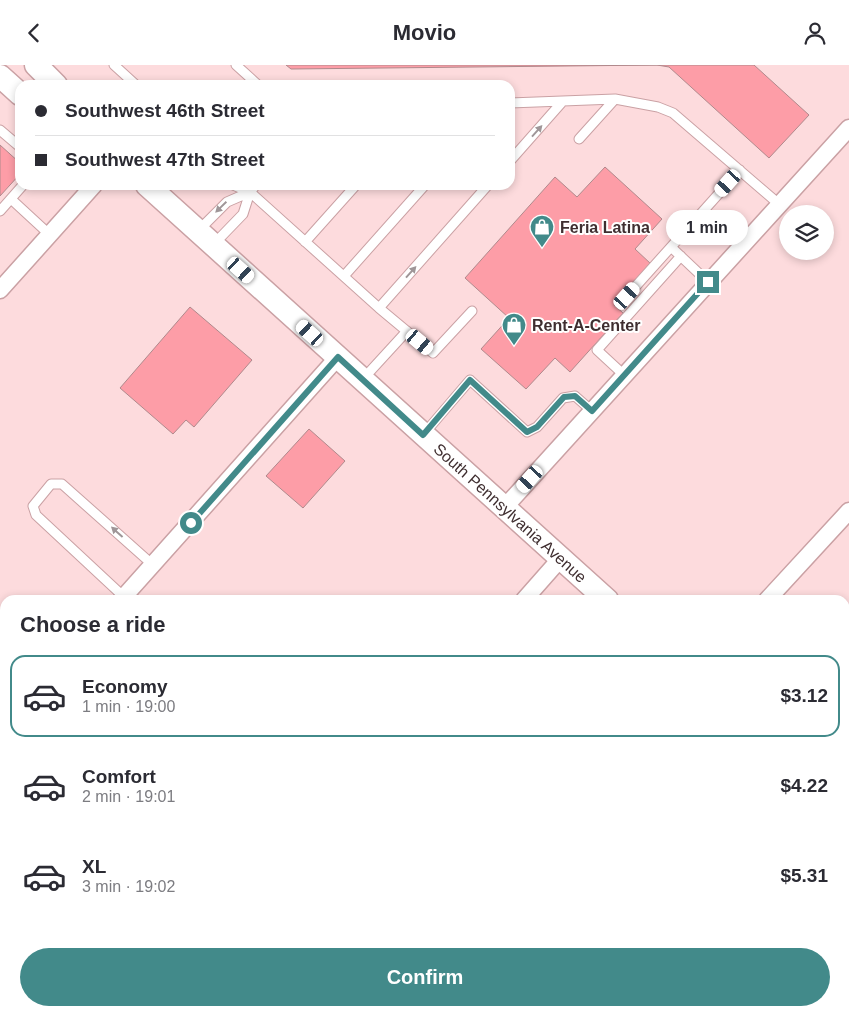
<!DOCTYPE html>
<html lang="en">
<head>
<meta charset="utf-8">
<style>
	:root { --surface:#fff; --page:#f2f2f3; --text:#2b2b33; --muted:#7c7c81; --line:#e1e1e2; --accent:#428a8a }
	body { margin:0; font-family:Helvetica,sans-serif; background:var(--page); color:var(--text); height:100vh; display:flex; flex-direction:column; font-size:19px; white-space:nowrap }
	* { box-sizing:border-box; margin:0 }
	p { font-size:16px; color:var(--muted) }
	.icon { flex:none; width:28px; height:28px; fill:none; stroke:currentColor; stroke-width:2; stroke-linecap:round; stroke-linejoin:round }
	.map { position:relative; flex:1; overflow:hidden }
	.details { position:absolute; left:0px; top:530px; width:850px; height:421px; display:flex; flex-direction:column; background:var(--surface); border-radius:15px 15px 0 0; box-shadow:0 2px 8px #0003 }
	.details>* { flex:none }
	.guide { position:absolute; left:15px; top:15px; width:500px; height:110px; border-radius:15px; box-shadow:0 2px 8px #0003; display:grid; align-content:center; height:110px; padding:0 20px; background:var(--surface) }
	.controls { position:absolute; left:779px; top:140px; display:grid; gap:10px }
	.controls a { display:grid; place-items:center; width:55px; height:55px; border-radius:50%; background:var(--surface); box-shadow:0 2px 8px #0003; font-size:25px }
	.end { position:absolute; width:22px; height:22px; margin:-11px; border:6px solid #428a8a; background:#fff; box-shadow:0 0 0 2px #fff }
	.from { border-radius:50% }
	.bubble { position:absolute; height:35px; border-radius:18px; background:var(--surface); box-shadow:0 2px 8px #0003; font-size:16px; font-weight:700; line-height:35px; text-align:center }
	.car { position:absolute; width:15px; height:30px; margin:-15px -8px; border-radius:6px; box-shadow:0 0 4px 1px #0007; background:linear-gradient(#fff 24%,#345 0 40%,#fff 0 76%,#345 0 86%,#fff 0) }
	.guide b { display:flex; align-items:center; gap:18px; height:48px; font-size:19px }
	.guide b+b { border-top:1px solid var(--line) }
	.guide i { width:12px; height:12px; background:var(--text) }
	ul { padding:0; list-style:none }
	li { display:flex; align-items:center; gap:15px; height:82px; margin:0 10px 8px; padding:0 10px; border:2px solid transparent; border-radius:15px }
	li div { flex:1 }
	li b { display:block; font-size:19px }
	li em { font-style:normal; font-weight:700 }
	li.active { border-color:var(--accent) }
	li>.icon { width:45px; height:45px; stroke-width:1.5 }
	h2 { padding:0 20px; font-size:22px; line-height:60px }
	.cta { display:flex; gap:10px; margin-top:auto; padding:10px 20px }
	.cta a { flex:1; height:58px; border-radius:30px; background:var(--accent); color:#fff; font-size:20px; font-weight:700; line-height:58px; text-align:center }
	header { display:flex; justify-content:space-between; align-items:center; height:65px; padding:0 20px; background:var(--surface); font-size:22px; font-weight:700 }
	.map>svg:first-child { display:block }
	.green { fill:#fcbfc4 }
	.building { fill:#fd9da7; stroke:#b0898c }
	.lines { fill:none; stroke-linecap:round; stroke-linejoin:round }
	.lane-casing { stroke:#caa1a4; stroke-width:11 }
	.street-casing { stroke:#caa1a4; stroke-width:19 }
	.secondary-casing { stroke:#caa1a4; stroke-width:25 }
	.lane { stroke:#fff; stroke-width:9 }
	.street { stroke:#fff; stroke-width:16 }
	.secondary { stroke:#fff; stroke-width:22 }
	.oneway { fill:#9f9698 }
	.route { stroke:#428a8a; stroke-width:6 }
	.labels { text-anchor:middle; dominant-baseline:central; stroke-width:4; stroke-linejoin:round; paint-order:stroke }
	.poi-label { font-size:16px; font-weight:bold; fill:#3f2e30; stroke:#fff; text-anchor:start }
	.street-label { font-size:16px; fill:#3f2e30; stroke:#fff }
</style>
</head>
<body>
<header><svg class="icon" aria-label="back" viewBox="0 0 24 24"><path d="M15 5l-7 7 7 7"/></svg>Movio<svg class="icon" aria-label="person" viewBox="0 0 24 24"><circle cx="12" cy="8" r="4"/><path d="M4 21q1-7 8-7t8 7"/></svg></header>
<div class="map">
<svg width="849" height="951" viewBox="0 0 849 951">
	<rect width="100%" height="100%" fill="#fddbdd"/>
	<path class="green" d="M 0,780 L 5,784 L 5,946 L 98,946 L 94,951 L 0,951 Z"/>
	<path class="building" d="M 286,0 L 754,0 L 809,50 L 769,93 L 669,2 L 657,0 L 291,4 Z
		M 0,80 L 20,98 L 20,109 L 0,131 Z
		M 605,102 L 662,154 L 635,184 L 651,199 L 614,240 L 623,248 L 570,307 L 555,293 L 526,324 L 481,284 L 509,253 L 465,213 L 555,112 L 577,132 Z
		M 190,242 L 252,295 L 194,362 L 186,355 L 173,369 L 120,323 Z
		M 309,364 L 345,396 L 303,443 L 266,411 Z"/>
	<g class="lines">
		<defs>
			<path id="lane" d="M 114,0 L 136,20
				M 236,0 L 258,20
				M 615,34 L 658,42 L 673,48 L 780,140
				M 510,38 L 615,34 L 579,74
				M 0,65 L 20,82
				M 510,96 L 563,36
				M 233,120 L 250,127 L 379,243 L 433,288 L 472,246
				M 11,134 L 50,170
				M 0,146 L 23,120
				M 198,166 L 227,137 L 250,127
				M 305,177 L 356,120
				M 214,179 L 243,149 L 250,127 L 256,120
				M 344,211 L 425,120
				M 708,217 L 671,182 L 740,105
				M 627,231 L 671,182
				M 379,243 L 488,120
				M 624,310 L 597,285 L 681,191
				M 363,314 L 407,266
				M 423,370 L 470,315 L 527,367 L 537,362 L 563,333 L 575,331 L 592,346
				M 124,532 L 36,450 L 33,441 L 51,419 L 62,419 L 153,500
				M 845,799 L 849,802
				M 845,849 L 849,845"/>
			<path id="street" d="M 0,225 L 94,120
				M 504,443 L 849,63
				M 121,535 L 338,292
				M 524,535 L 561,493
				M 767,535 L 849,446
				M 0,671 L 5,665
				M 209,946 L 213,951
				M 555,951 L 559,946"/>
			<path id="secondary" d="M 36,0 L 56,20
				M 0,11 L 20,29
				M 147,120 L 607,535
				M 845,750 L 849,753"/>
		</defs>
		<use href="#lane" class="lane-casing"/>
		<use href="#street" class="street-casing"/>
		<use href="#secondary" class="secondary-casing"/>
		<use href="#lane" class="lane"/>
		<use href="#street" class="street"/>
		<use href="#secondary" class="secondary"/>
	</g>
	<defs><path id="oneway-solid" d="M-6-.8H1V-3.2L6.5 0L1 3.2V.8H-6Z" transform="scale(1.25)"/></defs>
	<g class="oneway">
		<use href="#oneway-solid" transform="translate(537 66) rotate(-48)"/>
		<use href="#oneway-solid" transform="translate(221 142) rotate(136)"/>
		<use href="#oneway-solid" transform="translate(411 207) rotate(-48)"/>
		<use href="#oneway-solid" transform="translate(117 467) rotate(-138)"/>
	</g>
	<g class="lines">
		<path class="route" d="M 191,458 L 338,292 L 423,370 L 470,315 L 527,367 L 537,362 L 564,332 L 575,331 L 592,346 L 708,217"/>
	</g>
	<defs>
		<symbol id="shop-pin" viewBox="-11 -11 22 30"><path d="M0 17L-7.5 6A9.5 9.5 0 1 1 7.5 6Z" fill="#428a8a" stroke="#fff"/><path d="M-5-2.5h2.3a2.7 3.5 0 0 1 5.4 0H5L5.5 6h-11ZM-1.5-2.5h3a1.5 2.3 0 0 0-3 0Z" fill="#fff"/></symbol>
	</defs>
	<g fill-rule="evenodd">
		<use href="#shop-pin" x="528" y="148" width="28" height="38"/>
		<use href="#shop-pin" x="500" y="246" width="28" height="38"/>
	</g>
	<g class="labels">
		<g class="poi-label">
			<text x="560" y="162">Feria Latina</text>
			<text x="532" y="260">Rent-A-Center</text>
		</g>
		<g class="street-label">
			<text transform="translate(510 448) rotate(42)">South Pennsylvania Avenue</text>
		</g>
	</g>
</svg>
<div class="controls">
<a><svg class="icon" aria-label="layers" viewBox="0 0 24 24"><path d="M12 4l9 5-9 5-9-5zM3 14l9 5 9-5"/></svg></a>
</div>
<i class="end from" style="left:191px;top:458px"></i>
<i class="end" style="left:708px;top:217px"></i>
<div class="bubble" style="left:666px;top:145px;width:82px">1 min</div>
<i class="car" style="left:728px;top:118px;rotate:222deg"></i>
<i class="car" style="left:241px;top:205px;rotate:132deg"></i>
<i class="car" style="left:627px;top:231px;rotate:42deg"></i>
<i class="car" style="left:310px;top:268px;rotate:312deg"></i>
<i class="car" style="left:420px;top:277px;rotate:130deg"></i>
<i class="car" style="left:530px;top:414px;rotate:222deg"></i>
<div class="guide">
<b><i class="from"></i>Southwest 46th Street</b>
<b><i></i>Southwest 47th Street</b>
</div>
<section class="details">
<h2>Choose a ride</h2>
<ul>
<li class="active"><svg class="icon" aria-label="car" viewBox="0 0 24 24"><path d="M5 17H2v-5l4-1 3-4h7l3 4 3 1v5h-3M9 17h6M6 11h13"/><circle cx="7" cy="17" r="2"/><circle cx="17" cy="17" r="2"/></svg><div><b>Economy</b><p>1 min · 19:00</p></div><em>$3.12</em></li>
<li><svg class="icon" aria-label="car" viewBox="0 0 24 24"><path d="M5 17H2v-5l4-1 3-4h7l3 4 3 1v5h-3M9 17h6M6 11h13"/><circle cx="7" cy="17" r="2"/><circle cx="17" cy="17" r="2"/></svg><div><b>Comfort</b><p>2 min · 19:01</p></div><em>$4.22</em></li>
<li><svg class="icon" aria-label="car" viewBox="0 0 24 24"><path d="M5 17H2v-5l4-1 3-4h7l3 4 3 1v5h-3M9 17h6M6 11h13"/><circle cx="7" cy="17" r="2"/><circle cx="17" cy="17" r="2"/></svg><div><b>XL</b><p>3 min · 19:02</p></div><em>$5.31</em></li>
</ul>
<div class="cta"><a>Confirm</a></div>
</section>
</div>
</body>
</html>
